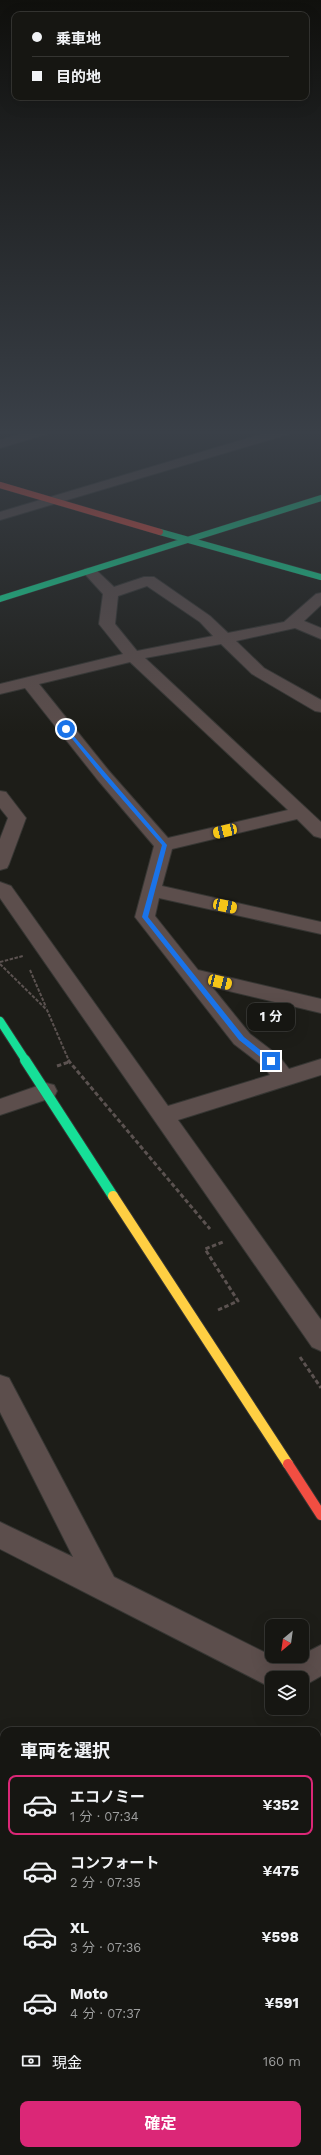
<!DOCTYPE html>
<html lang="ja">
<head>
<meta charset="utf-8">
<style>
	:root { --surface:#161612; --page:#1f1f1b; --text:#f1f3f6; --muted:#9e9f9f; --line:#353532; --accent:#db2777 }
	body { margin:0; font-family:"Work Sans","Noto Sans JP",sans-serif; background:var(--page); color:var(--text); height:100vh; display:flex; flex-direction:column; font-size:15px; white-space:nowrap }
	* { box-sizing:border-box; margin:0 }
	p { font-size:13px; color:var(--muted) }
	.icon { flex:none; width:22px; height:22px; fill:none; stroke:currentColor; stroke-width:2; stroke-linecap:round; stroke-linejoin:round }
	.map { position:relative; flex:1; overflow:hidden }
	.side { position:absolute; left:0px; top:1727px; width:321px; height:428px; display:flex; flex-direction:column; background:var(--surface); border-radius:12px 12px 0 0; box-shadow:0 4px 16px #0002,0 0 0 1px var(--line) }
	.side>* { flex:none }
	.top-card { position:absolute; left:12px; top:12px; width:297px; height:88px; border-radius:8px; box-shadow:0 4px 16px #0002,0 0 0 1px var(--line); display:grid; align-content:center; height:88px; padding:0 20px; background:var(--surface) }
	.needle { width:26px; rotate:209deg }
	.tools { position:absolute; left:265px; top:1619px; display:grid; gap:8px }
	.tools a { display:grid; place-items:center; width:44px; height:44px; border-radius:8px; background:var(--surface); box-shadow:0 4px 16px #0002,0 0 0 1px var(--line); font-size:20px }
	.end { position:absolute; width:18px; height:18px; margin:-9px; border:5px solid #1a73e8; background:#fff; box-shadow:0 0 0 2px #fff }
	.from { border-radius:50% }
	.bubble { position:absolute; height:28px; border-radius:8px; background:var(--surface); box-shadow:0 4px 16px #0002,0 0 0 1px var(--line); font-size:13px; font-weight:700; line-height:28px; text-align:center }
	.car { position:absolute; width:12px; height:24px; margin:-12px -6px; border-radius:5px; box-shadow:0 0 3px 1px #0007; background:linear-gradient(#f5c518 24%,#345 0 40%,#f5c518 0 76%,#345 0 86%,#f5c518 0) }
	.top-card b { display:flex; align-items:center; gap:14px; height:38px; font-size:15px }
	.top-card b+b { border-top:1px solid var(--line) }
	.top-card i { width:10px; height:10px; background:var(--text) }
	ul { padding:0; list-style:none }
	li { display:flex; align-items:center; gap:12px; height:60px; margin:0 8px 6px; padding:0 12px; border:2px solid transparent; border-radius:8px }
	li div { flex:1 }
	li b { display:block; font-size:15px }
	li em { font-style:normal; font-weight:700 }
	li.selected { border-color:var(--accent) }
	li>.icon { width:36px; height:36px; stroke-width:1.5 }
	h2 { padding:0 20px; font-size:18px; line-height:48px }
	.pay { display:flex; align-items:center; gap:10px; height:44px; padding:0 20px; font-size:15px }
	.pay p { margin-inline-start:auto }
	.action { display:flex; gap:8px; margin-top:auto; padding:8px 20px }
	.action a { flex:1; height:46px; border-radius:8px; background:var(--accent); color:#fff; font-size:16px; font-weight:700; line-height:46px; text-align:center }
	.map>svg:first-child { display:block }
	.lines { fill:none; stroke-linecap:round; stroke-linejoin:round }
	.street-casing { stroke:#363633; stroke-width:2 }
	.fast-far3-casing { stroke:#363633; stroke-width:7 }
	.fast-far2-casing { stroke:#363633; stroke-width:10 }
	.fast-far1-casing { stroke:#363633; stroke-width:12 }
	.fast-casing { stroke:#363633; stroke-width:15 }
	.slow-casing { stroke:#363633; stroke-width:12 }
	.jam-far2-casing { stroke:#363633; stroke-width:7 }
	.jam-far1-casing { stroke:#363633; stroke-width:12 }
	.jam-casing { stroke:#363633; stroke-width:15 }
	.path-far1 { stroke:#5b5250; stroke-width:2; stroke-dasharray:3.5 1.5; stroke-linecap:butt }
	.path { stroke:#5b5250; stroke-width:3; stroke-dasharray:4.5 2.5; stroke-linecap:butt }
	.street { fill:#5c4e4c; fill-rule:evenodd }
	.fast-far3 { stroke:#16e098; stroke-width:6 }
	.fast-far2 { stroke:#16e098; stroke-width:8 }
	.fast-far1 { stroke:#16e098; stroke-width:10 }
	.fast { stroke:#16e098; stroke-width:14 }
	.slow { stroke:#ffcf43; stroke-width:10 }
	.jam-far2 { stroke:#f24e42; stroke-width:6 }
	.jam-far1 { stroke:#f24e42; stroke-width:10 }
	.jam { stroke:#f24e42; stroke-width:14 }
	.route { fill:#1a73e8 }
</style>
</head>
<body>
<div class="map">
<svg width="321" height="2155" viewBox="0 0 321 2155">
	<rect width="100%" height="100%" fill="#1d1d18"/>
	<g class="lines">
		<defs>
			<path id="street" d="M 30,431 L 49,431 L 47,434 L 0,448 L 0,440 Z
				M 272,431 L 291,431 L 289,434 L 0,520 L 0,512 Z
				M 90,568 L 95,569 L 114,587 L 144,577 L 154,577 L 210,616 L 228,633 L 284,622 L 316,594 L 321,593 L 321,605 L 304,621 L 321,628 L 321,639 L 295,628 L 236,641 L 264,668 L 321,700 L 321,712 L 315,711 L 252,674 L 221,644 L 145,658 L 321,822 L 321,838 L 314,836 L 297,819 L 172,849 L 162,886 L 321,922 L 321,934 L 159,898 L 155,916 L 198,970 L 321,999 L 321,1013 L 212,987 L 250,1034 L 279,1056 L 289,1069 L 321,1059 L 321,1075 L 178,1120 L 321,1320 L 321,1351 L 312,1347 L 0,898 L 0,882 L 11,886 L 168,1106 L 270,1075 L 263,1066 L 234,1044 L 135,917 L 154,846 L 97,779 L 25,688 L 0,694 L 0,684 L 123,654 L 99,624 L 103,594 L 83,572 L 85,569 ZM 147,586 L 200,622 L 213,636 L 137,651 L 115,624 L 118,596 ZM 130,662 L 288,810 L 168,838 L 109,771 L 39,684 Z
				M 0,791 L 6,792 L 26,818 L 9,864 L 7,868 L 0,870 L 0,839 L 8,818 L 0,808 Z
				M 46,1083 L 54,1085 L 57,1091 L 54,1097 L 0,1115 L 0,1099 Z
				M 0,1375 L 9,1378 L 114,1577 L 286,1663 L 321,1645 L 321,1676 L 302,1687 L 302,1678 L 272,1678 L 272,1688 L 0,1549 L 0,1522 L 73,1557 L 0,1412 Z
				M 321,2096 L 321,2141 L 319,2142 L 321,2155 L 284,2155 L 285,2151 L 317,2151 L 317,2098 Z"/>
			<path id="fast-far3" d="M 160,532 L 321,577
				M 0,599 L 321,498"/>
			<path id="fast-far2" d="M 0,1021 L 26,1061"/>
			<path id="fast-far1" d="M 25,1060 L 113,1196"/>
			<path id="fast" d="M 0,1871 L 4,1873"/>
			<path id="slow" d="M 113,1196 L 288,1464"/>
			<path id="jam-far2" d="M 0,485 L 160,532"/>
			<path id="jam-far1" d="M 288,1464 L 321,1515"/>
			<path id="jam" d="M 317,2058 L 321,2060"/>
		</defs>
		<use href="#street" class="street-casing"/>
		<use href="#fast-far3" class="fast-far3-casing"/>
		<use href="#fast-far2" class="fast-far2-casing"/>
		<use href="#fast-far1" class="fast-far1-casing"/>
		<use href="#fast" class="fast-casing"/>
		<use href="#slow" class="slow-casing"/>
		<use href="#jam-far2" class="jam-far2-casing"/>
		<use href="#jam-far1" class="jam-far1-casing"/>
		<use href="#jam" class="jam-casing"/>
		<path class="path-far1" d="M 0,962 L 23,956
			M 0,964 L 47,1010 L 69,1061
			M 30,970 L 46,1007"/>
		<path class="path" d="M 68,1060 L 210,1229
			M 57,1066 L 69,1062
			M 218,1310 L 238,1301 L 205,1249 L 223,1242
			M 300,1357 L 321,1388"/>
		<use href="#street" class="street"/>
		<use href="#fast-far3" class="fast-far3"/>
		<use href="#fast-far2" class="fast-far2"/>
		<use href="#fast-far1" class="fast-far1"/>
		<use href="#fast" class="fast"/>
		<use href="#slow" class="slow"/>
		<use href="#jam-far2" class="jam-far2"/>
		<use href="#jam-far1" class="jam-far1"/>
		<use href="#jam" class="jam"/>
	</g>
	<linearGradient id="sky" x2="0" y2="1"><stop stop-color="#10100d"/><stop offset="0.59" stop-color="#3a4048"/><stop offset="1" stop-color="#3a4048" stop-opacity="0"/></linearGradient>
	<rect width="321" height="733" fill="url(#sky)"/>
	<path class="route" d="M 66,727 L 167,845 L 148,917 L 244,1037 L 273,1060 L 273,1063 L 268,1063 L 239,1040 L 142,917 L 162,845 L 102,776 L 65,730 Z"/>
</svg>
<div class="tools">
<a><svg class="needle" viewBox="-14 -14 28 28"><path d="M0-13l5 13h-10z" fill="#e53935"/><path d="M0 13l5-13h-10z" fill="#9e9f9f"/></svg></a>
<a><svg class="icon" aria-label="layers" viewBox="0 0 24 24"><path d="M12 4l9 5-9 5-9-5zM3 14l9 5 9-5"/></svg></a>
</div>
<i class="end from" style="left:66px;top:729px"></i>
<i class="end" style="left:271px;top:1061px"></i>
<div class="bubble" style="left:247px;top:1003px;width:48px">1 分</div>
<i class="car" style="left:225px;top:831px;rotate:257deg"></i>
<i class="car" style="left:225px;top:906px;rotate:102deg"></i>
<i class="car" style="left:220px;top:982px;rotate:104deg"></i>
<div class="top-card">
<b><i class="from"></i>乗車地</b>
<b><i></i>目的地</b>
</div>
<section class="side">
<h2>車両を選択</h2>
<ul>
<li class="selected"><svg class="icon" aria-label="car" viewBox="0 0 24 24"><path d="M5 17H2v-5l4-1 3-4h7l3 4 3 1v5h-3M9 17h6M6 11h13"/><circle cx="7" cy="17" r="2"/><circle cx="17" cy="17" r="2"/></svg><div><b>エコノミー</b><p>1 分 · 07:34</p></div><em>¥352</em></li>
<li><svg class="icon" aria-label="car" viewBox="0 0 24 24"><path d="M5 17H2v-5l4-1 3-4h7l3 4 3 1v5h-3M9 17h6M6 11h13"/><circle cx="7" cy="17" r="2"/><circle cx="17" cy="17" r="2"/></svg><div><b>コンフォート</b><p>2 分 · 07:35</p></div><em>¥475</em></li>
<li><svg class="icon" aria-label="car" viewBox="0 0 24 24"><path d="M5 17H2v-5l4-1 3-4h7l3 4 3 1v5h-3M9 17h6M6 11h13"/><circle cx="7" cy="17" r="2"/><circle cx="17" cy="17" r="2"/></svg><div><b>XL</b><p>3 分 · 07:36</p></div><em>¥598</em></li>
<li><svg class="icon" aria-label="car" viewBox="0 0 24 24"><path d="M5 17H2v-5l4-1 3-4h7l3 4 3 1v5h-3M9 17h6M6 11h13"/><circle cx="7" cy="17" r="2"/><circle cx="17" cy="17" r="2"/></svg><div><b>Moto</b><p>4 分 · 07:37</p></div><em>¥591</em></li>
</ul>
<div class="pay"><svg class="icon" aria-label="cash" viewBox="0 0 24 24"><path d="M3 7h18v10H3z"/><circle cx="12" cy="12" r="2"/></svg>現金<p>160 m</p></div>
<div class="action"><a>確定</a></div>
</section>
</div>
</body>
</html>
